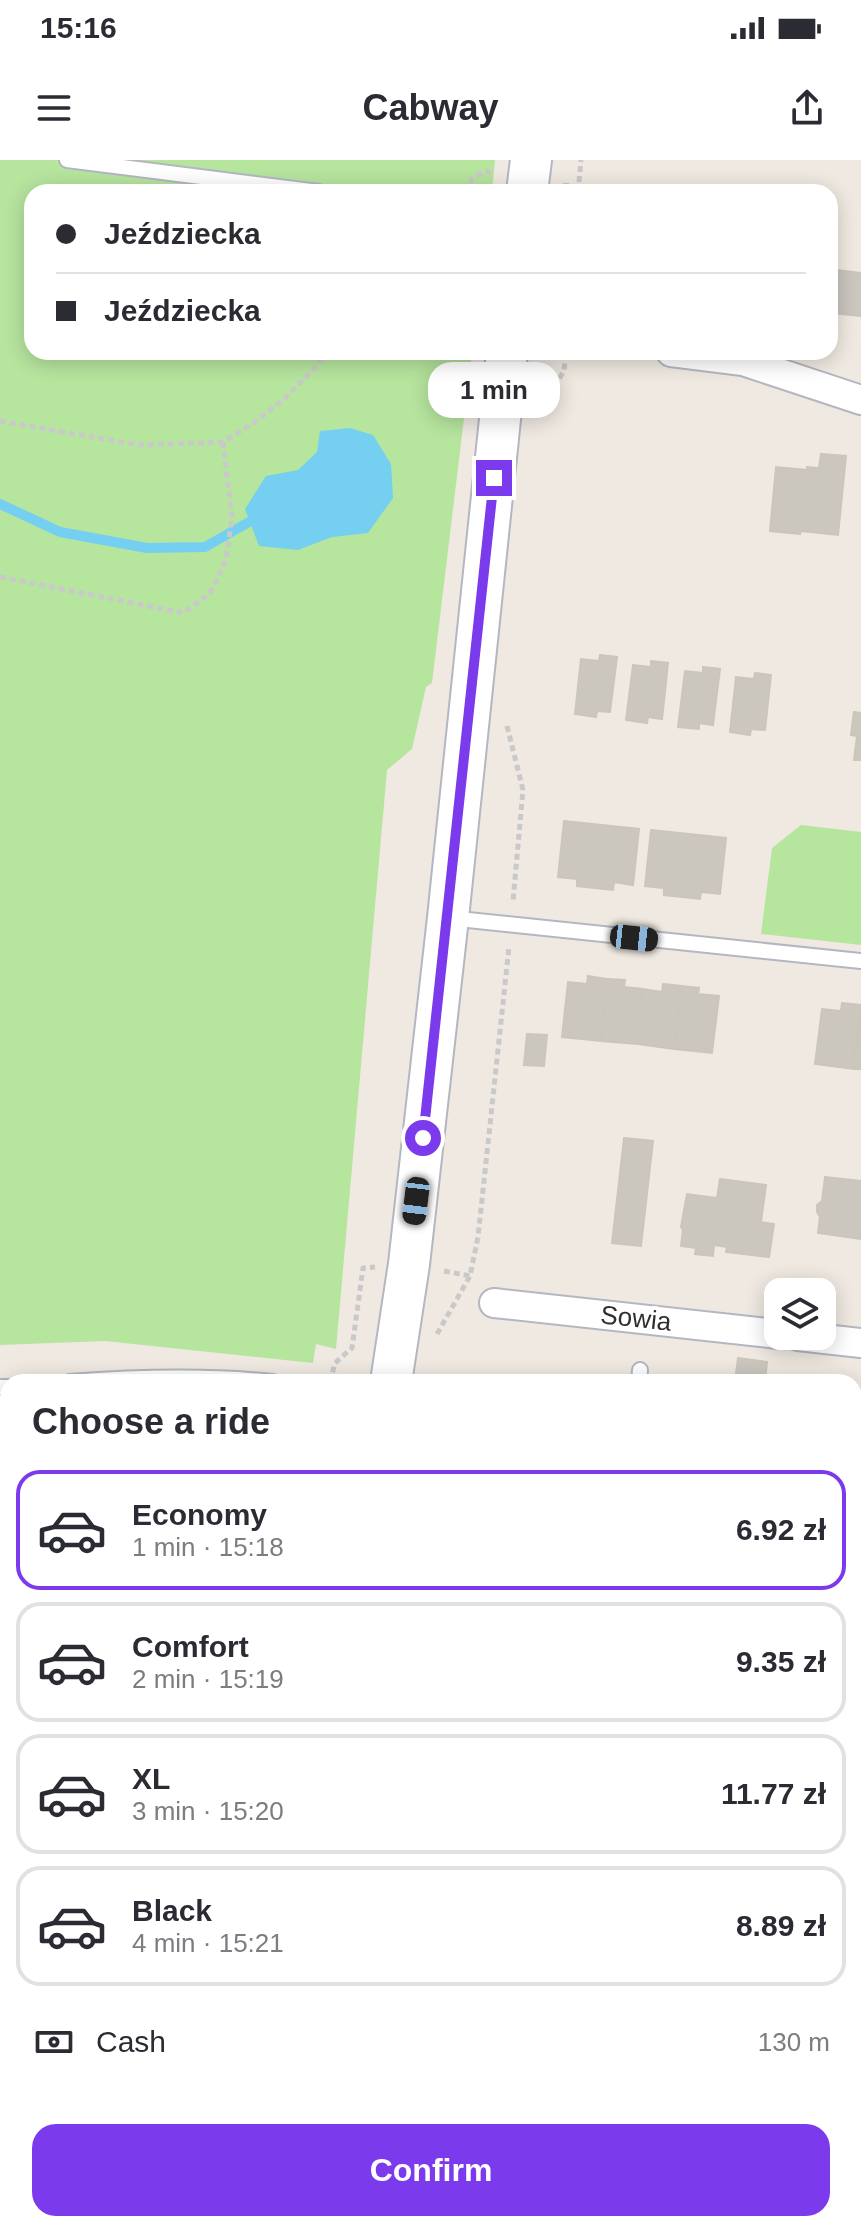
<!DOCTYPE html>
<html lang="en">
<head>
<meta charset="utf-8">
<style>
	:root { --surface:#fff; --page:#f2f2f3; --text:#2b2b33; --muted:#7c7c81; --line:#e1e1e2; --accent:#7c3aed }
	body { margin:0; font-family:Helvetica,sans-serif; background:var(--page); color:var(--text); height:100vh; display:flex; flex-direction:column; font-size:30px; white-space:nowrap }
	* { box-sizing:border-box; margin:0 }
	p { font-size:26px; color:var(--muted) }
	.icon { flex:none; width:44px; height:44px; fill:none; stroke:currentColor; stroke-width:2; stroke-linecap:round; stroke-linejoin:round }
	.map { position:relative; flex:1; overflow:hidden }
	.details { position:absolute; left:0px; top:1214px; width:862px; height:858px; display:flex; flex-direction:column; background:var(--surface); border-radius:24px 24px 0 0; box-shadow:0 4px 20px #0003 }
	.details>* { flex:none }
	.guide { position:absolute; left:24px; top:24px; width:814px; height:176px; border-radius:24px; box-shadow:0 4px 20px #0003; display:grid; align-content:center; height:176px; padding:0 32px; background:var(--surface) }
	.controls { position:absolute; left:764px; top:1118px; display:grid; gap:16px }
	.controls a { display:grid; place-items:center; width:72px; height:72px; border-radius:16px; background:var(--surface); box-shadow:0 4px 20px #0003; font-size:40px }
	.end { position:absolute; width:36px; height:36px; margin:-18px; border:10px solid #7c3aed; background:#fff; box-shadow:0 0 0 4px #fff }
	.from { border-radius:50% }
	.bubble { position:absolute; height:56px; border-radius:24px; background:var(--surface); box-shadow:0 4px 20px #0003; font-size:26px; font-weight:700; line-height:56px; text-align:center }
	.car { position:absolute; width:24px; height:48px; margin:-24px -12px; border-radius:10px; box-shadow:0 0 6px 2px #0007; background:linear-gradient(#222 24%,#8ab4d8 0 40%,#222 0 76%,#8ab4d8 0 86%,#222 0) }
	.guide b { display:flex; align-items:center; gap:28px; height:76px; font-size:30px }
	.guide b+b { border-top:2px solid var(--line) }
	.guide i { width:20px; height:20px; background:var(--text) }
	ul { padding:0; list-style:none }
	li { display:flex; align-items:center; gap:24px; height:120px; margin:0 16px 12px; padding:0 16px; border:4px solid var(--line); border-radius:24px }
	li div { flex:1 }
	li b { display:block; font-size:30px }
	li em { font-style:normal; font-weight:700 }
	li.current { border-color:var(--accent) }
	li>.icon { width:72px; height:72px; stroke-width:1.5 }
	h2 { padding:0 32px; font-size:36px; line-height:96px }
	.pay { display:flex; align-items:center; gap:20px; height:88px; padding:0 32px; font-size:30px }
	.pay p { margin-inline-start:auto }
	.cta { display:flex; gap:16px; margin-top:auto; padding:16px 32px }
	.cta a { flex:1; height:92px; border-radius:24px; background:var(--accent); color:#fff; font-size:32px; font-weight:700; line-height:92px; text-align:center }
	.status { display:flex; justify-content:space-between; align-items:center; height:56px; padding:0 40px; background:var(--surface); direction:ltr }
	.status svg { height:22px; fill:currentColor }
	header { display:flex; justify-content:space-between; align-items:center; height:104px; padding:0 32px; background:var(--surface); font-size:36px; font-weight:700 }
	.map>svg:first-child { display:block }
	.industrial { fill:#e3e1e8 }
	.green { fill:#b6e59e }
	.water { fill:#75cff0 }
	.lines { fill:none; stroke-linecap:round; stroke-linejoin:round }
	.stream { stroke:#75cff0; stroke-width:10 }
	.building { fill:#cbc7bf; stroke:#cbc5ba; stroke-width:2 }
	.lane-casing { stroke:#b4b7c1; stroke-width:18 }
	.street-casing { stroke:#b4b7c1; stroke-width:32 }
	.secondary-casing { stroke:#b4b7c1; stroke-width:44 }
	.primary-casing { stroke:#c9c9c9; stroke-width:48 }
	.path { stroke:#c9c9c9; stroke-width:5; stroke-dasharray:6 4; stroke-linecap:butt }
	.lane { stroke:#fff; stroke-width:14 }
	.street { stroke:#fff; stroke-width:28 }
	.secondary { stroke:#fff; stroke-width:40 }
	.primary { stroke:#f2d163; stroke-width:44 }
	.route { stroke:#7c3aed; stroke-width:10 }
	.labels { text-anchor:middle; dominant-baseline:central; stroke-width:8; stroke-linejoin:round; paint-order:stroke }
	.street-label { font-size:26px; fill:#2e2e2e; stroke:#fff }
</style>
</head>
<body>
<div class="status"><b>15:16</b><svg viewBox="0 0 49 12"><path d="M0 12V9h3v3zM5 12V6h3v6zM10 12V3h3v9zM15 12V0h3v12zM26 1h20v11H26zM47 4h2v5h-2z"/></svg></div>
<header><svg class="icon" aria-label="menu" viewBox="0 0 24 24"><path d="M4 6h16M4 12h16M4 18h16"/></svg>Cabway<svg class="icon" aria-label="share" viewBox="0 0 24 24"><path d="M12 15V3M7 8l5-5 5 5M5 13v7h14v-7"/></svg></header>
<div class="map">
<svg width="861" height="2071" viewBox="0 0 861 2071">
	<rect width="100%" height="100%" fill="#efe9e1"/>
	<path class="industrial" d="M 861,1610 L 861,1799 L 854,1798 L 854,1675 Z"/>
	<path class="green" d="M 0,0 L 495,0 L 492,32 L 32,32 L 32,192 L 472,192 L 432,523 L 426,527 L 412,589 L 387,610 L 336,1189 L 316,1184 L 313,1203 L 105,1181 L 0,1185 Z
		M 801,665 L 861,672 L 861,785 L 761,774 L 772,688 Z
		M 8,1245 L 8,1604 L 0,1611 L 0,1246 Z"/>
	<path class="water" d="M 350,268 L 373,275 L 391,304 L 393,338 L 368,373 L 332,377 L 298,390 L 259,386 L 245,349 L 266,316 L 298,310 L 317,292 L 320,271 Z"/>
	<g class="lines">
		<path class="stream" d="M 0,344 L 60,372 L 147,388 L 205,387 L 249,362"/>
	</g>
	<path class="building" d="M 710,25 L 742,29 L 742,32 L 709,32 Z
		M 830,104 L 836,105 L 836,110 L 861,113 L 861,156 L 831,153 L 830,160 Z
		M 821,294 L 846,296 L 838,375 L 801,371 L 800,374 L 770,371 L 776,307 L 807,310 L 807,307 L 819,308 Z
		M 600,495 L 617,497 L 610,552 L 597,551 L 596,557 L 575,554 L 581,499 L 599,501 Z
		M 651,501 L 668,503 L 662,559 L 648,557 L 647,563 L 626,560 L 633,505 L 651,507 Z
		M 703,507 L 720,509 L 713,565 L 699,563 L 699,569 L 678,567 L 685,511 L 703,513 Z
		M 755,513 L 771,515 L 765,570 L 751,569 L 750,575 L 730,572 L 736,517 L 754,519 Z
		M 854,552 L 861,553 L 861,600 L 854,600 L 857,576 L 851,575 Z
		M 564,661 L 639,669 L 633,725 L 614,722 L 613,730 L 577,726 L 577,719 L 558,717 Z
		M 651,670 L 726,678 L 720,734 L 701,732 L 700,739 L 664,735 L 664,728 L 645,726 Z
		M 588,816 L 607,819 L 601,881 L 562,877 L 568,822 L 587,824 Z
		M 607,819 L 625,820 L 624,827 L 642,829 L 637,884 L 601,881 Z
		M 663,824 L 681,826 L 675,889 L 637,884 L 642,829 L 662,832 Z
		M 681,826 L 699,828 L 698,834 L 719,836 L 712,893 L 675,889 Z
		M 842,843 L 861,845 L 853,909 L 815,904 L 822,849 L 841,851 Z
		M 861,846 L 861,909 L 853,909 Z
		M 527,874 L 547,875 L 544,906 L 524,905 Z
		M 624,978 L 653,981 L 641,1086 L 612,1083 Z
		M 825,1017 L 861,1021 L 861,1079 L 818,1073 L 820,1057 L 817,1052 L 817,1045 L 822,1041 Z
		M 720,1019 L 766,1025 L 761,1062 L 774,1064 L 769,1097 L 726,1092 L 727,1087 L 714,1085 L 713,1096 L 695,1094 L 696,1088 L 681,1086 L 683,1070 L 681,1067 L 687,1034 L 717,1038 Z
		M 738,1198 L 767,1202 L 765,1222 L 735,1222 Z"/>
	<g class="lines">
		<defs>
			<path id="lane" d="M 67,0 L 319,32
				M 449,758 L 861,801
				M 69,1222 C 136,1217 206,1215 273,1222
				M 639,1222 L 640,1210
				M 0,1227 L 8,1227
				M 861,1502 L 861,1498
				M 0,1874 L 8,1875
				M 0,1920 L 8,1921
				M 0,2032 L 8,2034"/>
			<path id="street" d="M 671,192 L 743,201 L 861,240
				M 494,1143 L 778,1174
				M 798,1176 L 861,1183
				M 854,1861 L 861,1861"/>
			<path id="secondary" d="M 527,32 L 531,0
				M 391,1222 L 409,1104 L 448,758 L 507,192
				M 0,1756 L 8,1757
				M 545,2064 L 550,2071
				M 430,2071 L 435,2064"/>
			<path id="primary" d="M 854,1977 L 861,1975
				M 854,2058 L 861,2057
				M 466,2071 L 489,2064
				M 772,2071 L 815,2064"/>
		</defs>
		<use href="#lane" class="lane-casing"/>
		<use href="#street" class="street-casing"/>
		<use href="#secondary" class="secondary-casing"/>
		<use href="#primary" class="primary-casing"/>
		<path class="path" d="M 563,25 L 578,27
			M 467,32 L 472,18 L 486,11 L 494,13
			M 578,32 L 581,0
			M 538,252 L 564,211 L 566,192
			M 0,261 L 139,285 L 223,282 L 255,262 L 283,240 L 314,209 L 328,192
			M 0,417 L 184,453 L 210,433 L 226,400 L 232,357 L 223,282
			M 507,566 L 523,630 L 513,741
			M 444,1111 L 470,1116 L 472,1118
			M 437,1174 L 470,1116 L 478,1077 L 509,787
			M 330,1222 L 335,1203 L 352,1188 L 363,1108 L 375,1107
			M 675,2064 L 676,2069"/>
		<use href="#lane" class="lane"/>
		<use href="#street" class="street"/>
		<use href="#secondary" class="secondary"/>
		<use href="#primary" class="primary"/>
	</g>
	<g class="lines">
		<path class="route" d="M 423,978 L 494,318"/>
	</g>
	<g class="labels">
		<g class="street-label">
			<text transform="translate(636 1158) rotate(6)">Sowia</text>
		</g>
	</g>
</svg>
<div class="controls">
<a><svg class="icon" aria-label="layers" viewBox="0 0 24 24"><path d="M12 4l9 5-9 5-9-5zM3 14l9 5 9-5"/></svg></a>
</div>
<i class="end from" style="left:423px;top:978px"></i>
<i class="end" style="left:494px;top:318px"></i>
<div class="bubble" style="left:428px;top:202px;width:132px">1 min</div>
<i class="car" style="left:634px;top:778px;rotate:96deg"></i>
<i class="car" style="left:416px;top:1041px;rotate:187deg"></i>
<div class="guide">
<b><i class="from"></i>Jeździecka</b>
<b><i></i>Jeździecka</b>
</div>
<section class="details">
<h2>Choose a ride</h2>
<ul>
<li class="current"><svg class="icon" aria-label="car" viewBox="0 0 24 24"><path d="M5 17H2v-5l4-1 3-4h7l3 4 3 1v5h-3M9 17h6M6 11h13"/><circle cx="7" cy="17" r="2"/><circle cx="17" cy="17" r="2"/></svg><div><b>Economy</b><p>1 min · 15:18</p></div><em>6.92 zł</em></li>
<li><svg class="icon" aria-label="car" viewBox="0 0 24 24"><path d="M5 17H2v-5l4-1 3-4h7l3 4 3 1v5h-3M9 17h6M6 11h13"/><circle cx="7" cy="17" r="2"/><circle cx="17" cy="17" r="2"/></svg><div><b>Comfort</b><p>2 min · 15:19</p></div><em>9.35 zł</em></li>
<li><svg class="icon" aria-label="car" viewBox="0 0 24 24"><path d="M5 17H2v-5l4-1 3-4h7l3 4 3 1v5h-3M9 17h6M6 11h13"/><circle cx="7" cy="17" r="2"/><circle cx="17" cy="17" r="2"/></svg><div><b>XL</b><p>3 min · 15:20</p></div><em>11.77 zł</em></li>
<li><svg class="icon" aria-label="car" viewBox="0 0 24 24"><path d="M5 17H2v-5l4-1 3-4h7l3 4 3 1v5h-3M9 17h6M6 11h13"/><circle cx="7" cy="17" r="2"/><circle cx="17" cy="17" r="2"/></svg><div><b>Black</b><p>4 min · 15:21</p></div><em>8.89 zł</em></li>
</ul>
<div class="pay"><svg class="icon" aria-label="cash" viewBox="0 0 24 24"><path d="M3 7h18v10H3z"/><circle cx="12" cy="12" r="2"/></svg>Cash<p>130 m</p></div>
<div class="cta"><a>Confirm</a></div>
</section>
</div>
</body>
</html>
